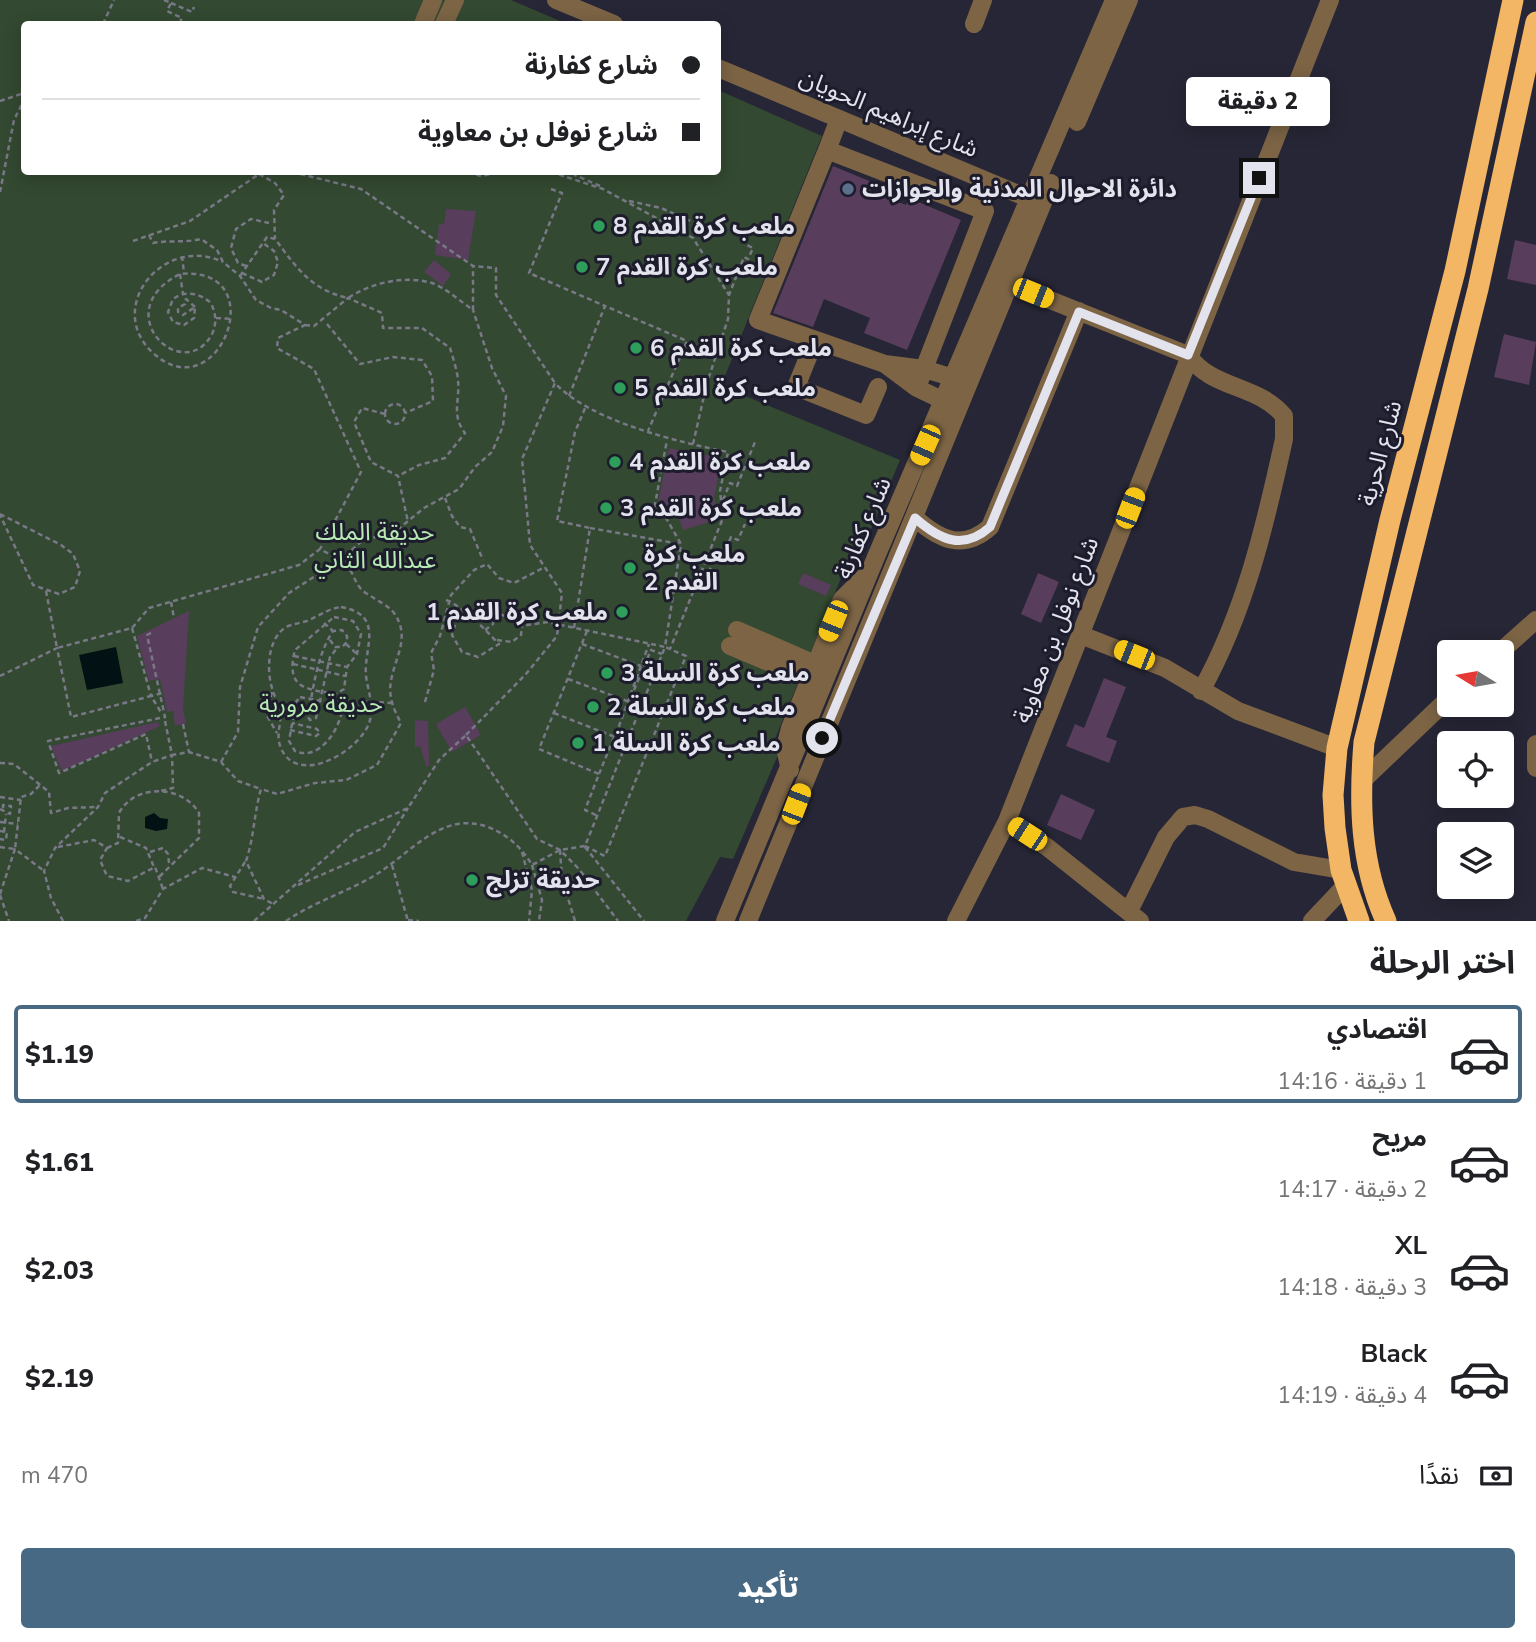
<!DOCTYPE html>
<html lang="ar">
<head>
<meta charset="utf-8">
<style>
	:root { --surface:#fff; --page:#f6f6f6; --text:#202124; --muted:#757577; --line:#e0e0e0; --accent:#476983 }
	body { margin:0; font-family:"Nunito Sans","Noto Sans Arabic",sans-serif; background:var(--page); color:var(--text); direction:rtl; height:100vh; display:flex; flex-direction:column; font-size:26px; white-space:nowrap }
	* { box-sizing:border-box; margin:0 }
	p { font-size:23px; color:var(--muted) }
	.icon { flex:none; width:38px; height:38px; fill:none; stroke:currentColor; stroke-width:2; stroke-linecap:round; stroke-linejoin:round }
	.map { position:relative; height:921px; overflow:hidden; direction:ltr }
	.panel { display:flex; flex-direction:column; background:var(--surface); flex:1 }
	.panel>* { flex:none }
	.top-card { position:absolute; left:21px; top:21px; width:700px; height:154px; border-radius:7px; box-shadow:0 4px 18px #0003; direction:rtl; display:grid; align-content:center; height:154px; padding:0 21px; background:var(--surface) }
	.needle { width:46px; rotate:281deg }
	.buttons { position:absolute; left:1437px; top:640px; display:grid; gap:14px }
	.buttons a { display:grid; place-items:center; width:77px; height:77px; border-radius:7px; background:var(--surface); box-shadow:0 4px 18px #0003; font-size:35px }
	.end { position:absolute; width:32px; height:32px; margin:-16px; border:9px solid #e3e3ee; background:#111; box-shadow:0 0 0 4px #111 }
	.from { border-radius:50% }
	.bubble { position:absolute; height:49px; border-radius:7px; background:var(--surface); box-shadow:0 4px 18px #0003; font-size:23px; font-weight:800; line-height:49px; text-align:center; direction:rtl }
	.car { position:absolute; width:21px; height:42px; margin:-21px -10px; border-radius:9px; box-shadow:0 0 5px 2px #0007; background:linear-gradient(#f5c518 24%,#345 0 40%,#f5c518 0 76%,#345 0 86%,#f5c518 0) }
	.top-card b { display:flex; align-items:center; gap:24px; height:66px; font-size:26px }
	.top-card b+b { border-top:2px solid var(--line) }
	.top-card i { width:18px; height:18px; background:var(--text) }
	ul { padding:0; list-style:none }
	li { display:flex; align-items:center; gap:21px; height:98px; margin:0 14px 10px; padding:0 7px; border:4px solid transparent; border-radius:7px }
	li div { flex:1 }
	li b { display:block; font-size:26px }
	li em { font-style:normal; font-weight:800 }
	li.active { border-color:var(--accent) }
	li>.icon { width:63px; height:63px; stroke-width:1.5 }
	h2 { padding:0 21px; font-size:32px; line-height:84px }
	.pay { display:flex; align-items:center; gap:18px; height:77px; padding:0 21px; font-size:26px }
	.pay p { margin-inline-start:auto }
	.primary-button { display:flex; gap:14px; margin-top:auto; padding:14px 21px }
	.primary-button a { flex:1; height:80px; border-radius:7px; background:var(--accent); color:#fff; font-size:28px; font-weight:800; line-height:80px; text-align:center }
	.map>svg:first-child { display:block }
	.green { fill:#334931 }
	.water { fill:#021114 }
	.building { fill:#583d5c }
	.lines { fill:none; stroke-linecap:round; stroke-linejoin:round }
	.path { stroke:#787886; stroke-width:2.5; stroke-dasharray:5 3.5; stroke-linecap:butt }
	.minor { stroke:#7c6445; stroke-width:18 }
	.highway { stroke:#f2b664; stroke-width:21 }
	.route { stroke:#e3e3ee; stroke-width:9 }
	.service-dot { fill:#5c6f8a; stroke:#1d1c2c; stroke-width:2.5 }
	.leisure-dot { fill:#2e9e5b; stroke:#1d1c2c; stroke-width:2.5 }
	.labels { text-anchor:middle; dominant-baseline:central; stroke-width:6; stroke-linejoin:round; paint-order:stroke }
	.street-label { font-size:24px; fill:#e3e3ee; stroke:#1d1c2c }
	.poi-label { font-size:24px; font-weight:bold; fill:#e3e3ee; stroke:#1d1c2c; text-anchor:start }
	.park-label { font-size:24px; fill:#b7eab3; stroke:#1d1c2c }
</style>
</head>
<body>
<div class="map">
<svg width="1536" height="921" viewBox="0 0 1536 921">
	<rect width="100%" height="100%" fill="#272636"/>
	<path class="green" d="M 0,0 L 511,0 L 567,24 L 24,24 L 24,172 L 718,172 L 718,90 L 822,136 L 721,386 L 900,460 L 851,577 L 841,578 L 772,746 L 778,755 L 733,859 L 720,857 L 686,921 L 0,921 Z"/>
	<path class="water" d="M 116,647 L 123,683 L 87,690 L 79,655 Z
		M 154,813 L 160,818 L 168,819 L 167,829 L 156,831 L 145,828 L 145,817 Z"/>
	<path class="building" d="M 833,166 L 874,183 L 871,191 L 906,205 L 909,198 L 961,220 L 907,350 L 864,333 L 870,318 L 824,299 L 813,327 L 773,313 Z
		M 446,209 L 476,211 L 468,260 L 435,255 L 439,224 L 444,224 Z
		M 1515,240 L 1536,245 L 1536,285 L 1507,279 Z
		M 434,260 L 451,274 L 443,286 L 424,272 Z
		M 1504,334 L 1536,342 L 1529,385 L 1494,377 Z
		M 669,448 L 722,458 L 714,499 L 720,519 L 683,530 L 677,512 L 657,508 Z
		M 803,573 L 831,585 L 826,596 L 798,584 Z
		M 1038,573 L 1059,582 L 1041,623 L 1021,614 Z
		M 189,611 L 183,709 L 186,723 L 175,726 L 173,711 L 167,712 L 160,679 L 149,681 L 137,636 Z
		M 1104,678 L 1126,687 L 1106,737 L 1117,741 L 1109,763 L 1066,746 L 1075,724 L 1084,728 Z
		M 465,707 L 481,735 L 452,752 L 436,724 Z
		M 415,720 L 428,721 L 429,766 L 426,766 L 420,746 L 415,747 Z
		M 158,722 L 160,726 L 62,771 L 51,746 Z
		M 1061,794 L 1095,810 L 1081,840 L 1047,825 Z"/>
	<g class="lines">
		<path class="path" d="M 164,0 L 171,3 L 167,11 L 182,18 L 179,24
			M 171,3 L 192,12 L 194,7
			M 103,24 L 114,0
			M 0,101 L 24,93
			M 292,172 L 361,189 L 473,266 L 496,268 L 496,295 L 555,383
			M 468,172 L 481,176 L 503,172
			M 551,172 L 603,189 L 693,238 L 729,295
			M 576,172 L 575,175 L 600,186
			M 259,174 L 275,183 L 284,195 L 274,210 L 275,239
			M 551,189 L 562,193 L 529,273 L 605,306
			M 0,192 L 14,120 L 24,100
			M 629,201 L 661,208 L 711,230
			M 149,235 L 153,243 C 169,240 184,243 201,239 L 217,250 L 223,262 L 240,276 L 256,300 L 271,308 L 281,310 L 305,325 L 278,338 L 277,348 L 314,369 L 361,472 L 320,549
			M 133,241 L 190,221 L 262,172
			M 182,256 L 184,273
			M 246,266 L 238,263 L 231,248 L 236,229 L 251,219 L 269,223
			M 242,273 L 262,282 L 274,275 L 278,262 L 274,251 L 263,243
			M 180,274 L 183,294
			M 240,276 L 267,237 L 275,239 C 297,268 311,290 348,298 C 371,283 404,275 432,283 C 446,288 461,302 473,310 L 473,266
			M 195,307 L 186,299 L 185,304 L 178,308 L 178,312 L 183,315 L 195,307 L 194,318 L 184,325 L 173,322 L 168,312 L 173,299 C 185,290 200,293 211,303 C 216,314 217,323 212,334 C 184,387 105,312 180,274 C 275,265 219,413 153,353 C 104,308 163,234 223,262
			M 216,318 L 232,319
			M 327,324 L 360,364 L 393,357 L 422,360 L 432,376 L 433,401 L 405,413
			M 305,325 L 314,326 L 348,298 L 382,313 L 383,328 L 422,328 L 450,348 C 453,358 457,370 458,380 C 460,401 451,415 465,433 L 445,458 L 419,465 L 398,476
			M 569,396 L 605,306 L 687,341 L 648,431
			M385 414a10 10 0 1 1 20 0a10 10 0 1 1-20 0Z
			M 385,414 L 362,408 L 354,422 L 371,462 L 398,476 L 408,522
			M 693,444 L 707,383 L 728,319 L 729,295 L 744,257 L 748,259 L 753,248 L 745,244
			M 445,498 L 452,516 L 460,527 L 470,529 L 483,560
			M 723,500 L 730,483 L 737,486 L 755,442
			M 0,514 L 61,545 L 73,554 L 80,571 L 75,587 L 59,594 L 33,585 L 0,515
			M 590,528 L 680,544
			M 702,571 L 708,574 L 714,560 L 720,562 L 731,537 L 738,540 L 745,524
			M 46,591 L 57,648 L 132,628 L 149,608 L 299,565 L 320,549 L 340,560 L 362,541 L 396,531 L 424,508 L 459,489 L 475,467 L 492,452 L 503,426 L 506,396 L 492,368 L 473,310
			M 446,600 C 468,610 482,627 499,644 L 478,657 L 462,652 L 452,635 L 456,622 L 467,611
			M 171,602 L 174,618
			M 341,607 C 386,615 363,649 366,676 C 368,692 375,707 369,723 C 359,752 297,787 281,748 C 275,735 282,724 280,711 C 279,704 275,698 273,691 C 266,672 267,639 286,627 C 293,624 300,623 307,621 C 319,616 327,609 341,607 Z
			M 334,617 L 353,621 L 361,634 L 357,654 L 347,667 L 344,689 L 336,694 C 306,689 285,689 295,650 Z
			M 324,623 L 333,631
			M 132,628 L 151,696 L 163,693
			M 574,628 L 590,528 L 557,521 L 575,432 L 586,406
			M 485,630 L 493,624 L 496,613 L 512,618 L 518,616 L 522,626 L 547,622 L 665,647 L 681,544 L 666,518 L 653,515 L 667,440
			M 587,631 L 539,749 L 599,774 L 585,810 L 598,816
			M 151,633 L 147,635 L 165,717 L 48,741 L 59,773 L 146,734 L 152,762
			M 330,640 L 335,647 L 342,647 L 347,642 L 347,636 L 342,630 L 333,631 C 317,655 313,689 308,717 L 310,720 L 316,718 L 330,657 L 337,648
			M 497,640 L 512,642 L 521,635 L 522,626
			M 346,644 L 357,654
			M 582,644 L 641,666
			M 294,656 L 347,667
			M 293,664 L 345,676
			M 0,676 L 57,648 L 71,717 L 151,696 L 162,714
			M 568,679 L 627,701
			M 634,690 L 651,650 L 662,654
			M 272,692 L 266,714 L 277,733
			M 300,697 L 343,705 C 341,727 321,762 295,751 L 289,741 L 296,702 Z
			M 362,701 L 391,703
			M 425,702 L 434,670 L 431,653 L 440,636 L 451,595 L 474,570 L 487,564 L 499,578 L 514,583 L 545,567
			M 343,705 L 355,701
			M 554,713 L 615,737 L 649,644
			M 165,721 L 172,755 L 189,752 L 221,762 L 238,781 L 261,789 C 254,813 254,838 246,861 L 264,899 L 273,904
			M 183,724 L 189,752
			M 290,730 L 316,736 L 320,733 L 317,729 L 292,723
			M 466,735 L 526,674 L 557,636 L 562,593 L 530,545 L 522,459 L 555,383 C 590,421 678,442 728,452 L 720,491 L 723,518 L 670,649
			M 221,762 L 238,732 L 240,687 L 258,627 L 289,593 L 340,560 C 353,567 353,581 362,590 C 371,598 386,603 394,613 C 411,637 395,657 391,681 C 388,697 394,710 401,723 L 377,765 L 346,780 L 315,783 L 277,794 L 261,789
			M 0,763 L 14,764 L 49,792 L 51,813 L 68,808 L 98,807
			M 599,774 L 615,735
			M 0,797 L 21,800
			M 0,809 L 10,814 L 11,806 L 3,805 L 3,809
			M 0,822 L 18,824
			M 0,831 L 7,832 L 6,840 L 0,839
			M 4,832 L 6,814
			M 120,837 L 146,848 L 154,867
			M 0,847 L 15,849 L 21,797 L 31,794 L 41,784
			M 58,847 L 94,840 L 107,848 L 100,860 L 107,876 L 128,881 L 155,867 L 163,889
			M 585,847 L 644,921
			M 107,848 L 118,843 L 119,813 C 135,783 183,785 199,813 L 199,838 L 158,878
			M 560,850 L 562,879 L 575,921
			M 150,852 L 163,848 L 168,854 L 169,863
			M 522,852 L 532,890 L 529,921
			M 245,862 L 230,886 L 233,892 L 264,899
			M 392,865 L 408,921
			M 532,865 L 542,900 L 539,921
			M 298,885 L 383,848 L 408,808
			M 0,894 L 15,849 L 44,871
			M 0,895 L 9,921
			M 408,920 L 419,921
			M 63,921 L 51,898 L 44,871 L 55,848 L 98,807 L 105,793 L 152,762 L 172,755 L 173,788 L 160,791
			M 136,921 L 145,918 L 163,889 L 202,868 L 235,877
			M 254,921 L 355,832 L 408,808 L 439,760 L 466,735 L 537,839 L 560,850 L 579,869 L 618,921
			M 286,921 C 312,903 344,893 372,877 C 410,855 440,810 488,827 C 507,834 522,848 532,865 L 560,850 L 585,846 L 665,647 L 686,656 L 605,856 L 585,846"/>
		<path class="minor" d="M 556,0 L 614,24
			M 423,24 L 433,0
			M 444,24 L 455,0
			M 974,24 L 983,0
			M 718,68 L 1042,204
			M 1077,122 L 1129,0
			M 827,150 L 839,119
			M 1000,280 L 1188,355 C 1212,390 1258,384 1284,416 L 1284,439 C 1265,526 1245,612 1201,691
			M 815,340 L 796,387 L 866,415 L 878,387
			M 885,364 L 917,388 L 944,401
			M 917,388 L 924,369 L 985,211 L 827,150 L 758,320 L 885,364 L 924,369 L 954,378
			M 915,518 C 940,540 963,551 990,527 L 1079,311
			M 737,630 L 815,664
			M 1081,635 L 1165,668 L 1238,711 L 1337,748
			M 730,646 L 809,679
			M 1499,653 L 1536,620
			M 1536,744 L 1536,768
			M 790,770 L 785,748 L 790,728 L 842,599 L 867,574
			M 1361,782 L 1449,698
			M 1007,821 L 1047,847 L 1140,921
			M 1129,911 L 1166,837 L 1183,817 L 1195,815 L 1208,819 L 1294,862 L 1341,870
			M 725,921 L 876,557 L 1114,0
			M 748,921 L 1051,183
			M 956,921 L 1007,821 L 1330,0
			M 1312,921 L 1346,885"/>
		<path class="highway" d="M 1359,921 L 1341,870 L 1335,828 L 1333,795 L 1337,748 L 1390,520 L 1455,271 L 1513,0
			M 1386,921 C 1360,864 1359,803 1364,742 L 1478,289 L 1536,22"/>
	</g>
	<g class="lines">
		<path class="route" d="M 822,738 L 915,518 C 940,540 963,551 990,527 L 1079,312 L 1188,355 L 1259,178"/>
	</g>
	<circle class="service-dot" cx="848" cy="189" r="7"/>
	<g class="leisure-dot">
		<circle cx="599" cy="226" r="7"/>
		<circle cx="582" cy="267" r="7"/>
		<circle cx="636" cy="348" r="7"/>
		<circle cx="620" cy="388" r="7"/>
		<circle cx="615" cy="462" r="7"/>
		<circle cx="606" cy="508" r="7"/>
		<circle cx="630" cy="568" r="7"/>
		<circle cx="622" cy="612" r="7"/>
		<circle cx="607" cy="673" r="7"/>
		<circle cx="593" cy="707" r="7"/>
		<circle cx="578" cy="743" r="7"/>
		<circle cx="472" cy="880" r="7"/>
	</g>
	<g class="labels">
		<g class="street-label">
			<text transform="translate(889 113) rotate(23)">شارع إبراهيم الحويان</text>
			<text transform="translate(1380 453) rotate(-75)">شارع الحرية</text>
			<text transform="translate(863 528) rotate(-67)">شارع كفارنة</text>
			<text transform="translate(1056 630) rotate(-69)">شارع نوفل بن معاوية</text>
		</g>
		<g class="poi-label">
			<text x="862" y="189">دائرة الاحوال المدنية والجوازات</text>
			<text x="613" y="226">ملعب كرة القدم 8</text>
			<text x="596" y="267">ملعب كرة القدم 7</text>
			<text x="650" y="348">ملعب كرة القدم 6</text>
			<text x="634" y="388">ملعب كرة القدم 5</text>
			<text x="629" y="462">ملعب كرة القدم 4</text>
			<text x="620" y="508">ملعب كرة القدم 3</text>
			<text x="644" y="554">ملعب كرة<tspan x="644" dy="28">القدم 2</tspan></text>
			<text x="608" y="612" text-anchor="end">ملعب كرة القدم 1</text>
			<text x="621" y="673">ملعب كرة السلة 3</text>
			<text x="607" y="707">ملعب كرة السلة 2</text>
			<text x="592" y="743">ملعب كرة السلة 1</text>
			<text x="486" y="880">حديقة تزلج</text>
		</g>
		<g class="park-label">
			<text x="375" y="532">حديقة الملك<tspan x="375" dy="28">عبدالله الثاني</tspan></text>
			<text x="321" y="704">حديقة مرورية</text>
		</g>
	</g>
</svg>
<div class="buttons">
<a><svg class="needle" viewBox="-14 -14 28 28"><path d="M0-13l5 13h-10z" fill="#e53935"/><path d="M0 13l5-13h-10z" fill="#757577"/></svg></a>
<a><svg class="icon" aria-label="locate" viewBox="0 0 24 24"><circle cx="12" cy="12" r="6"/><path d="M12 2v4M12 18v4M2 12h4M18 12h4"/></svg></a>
<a><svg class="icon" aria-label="layers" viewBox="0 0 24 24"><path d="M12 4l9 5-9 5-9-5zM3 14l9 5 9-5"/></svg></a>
</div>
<i class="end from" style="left:822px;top:738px"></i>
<i class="end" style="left:1259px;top:178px"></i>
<div class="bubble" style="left:1186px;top:77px;width:144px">2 دقيقة</div>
<i class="car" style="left:1033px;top:293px;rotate:112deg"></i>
<i class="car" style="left:925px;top:445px;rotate:204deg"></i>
<i class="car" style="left:1130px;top:508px;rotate:21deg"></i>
<i class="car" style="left:833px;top:621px;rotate:202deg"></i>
<i class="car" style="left:1134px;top:655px;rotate:292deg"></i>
<i class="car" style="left:796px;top:804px;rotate:21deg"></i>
<i class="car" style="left:1027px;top:834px;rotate:303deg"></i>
<div class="top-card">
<b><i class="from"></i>شارع كفارنة</b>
<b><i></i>شارع نوفل بن معاوية</b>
</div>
</div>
<section class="panel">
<h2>اختر الرحلة</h2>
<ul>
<li class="active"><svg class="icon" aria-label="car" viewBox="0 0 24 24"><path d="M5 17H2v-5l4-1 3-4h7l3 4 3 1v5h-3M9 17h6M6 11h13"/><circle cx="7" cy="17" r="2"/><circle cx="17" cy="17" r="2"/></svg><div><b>اقتصادي</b><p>1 دقيقة · 14:16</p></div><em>$1.19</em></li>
<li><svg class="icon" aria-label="car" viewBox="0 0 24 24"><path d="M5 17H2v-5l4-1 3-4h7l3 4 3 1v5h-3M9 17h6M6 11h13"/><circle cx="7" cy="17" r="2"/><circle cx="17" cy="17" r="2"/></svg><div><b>مريح</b><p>2 دقيقة · 14:17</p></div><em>$1.61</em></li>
<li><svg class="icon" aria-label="car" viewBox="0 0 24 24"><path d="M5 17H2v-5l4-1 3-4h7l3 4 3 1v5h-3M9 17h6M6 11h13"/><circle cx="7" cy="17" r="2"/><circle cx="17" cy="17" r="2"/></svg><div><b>XL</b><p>3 دقيقة · 14:18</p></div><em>$2.03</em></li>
<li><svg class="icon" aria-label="car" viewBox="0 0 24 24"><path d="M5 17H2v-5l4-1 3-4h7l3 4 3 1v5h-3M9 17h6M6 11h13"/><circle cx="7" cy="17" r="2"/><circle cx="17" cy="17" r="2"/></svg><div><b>Black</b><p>4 دقيقة · 14:19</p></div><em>$2.19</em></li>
</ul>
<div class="pay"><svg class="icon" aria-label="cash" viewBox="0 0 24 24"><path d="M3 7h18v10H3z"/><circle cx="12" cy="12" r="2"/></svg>نقدًا<p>470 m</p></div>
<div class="primary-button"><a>تأكيد</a></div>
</section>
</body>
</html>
